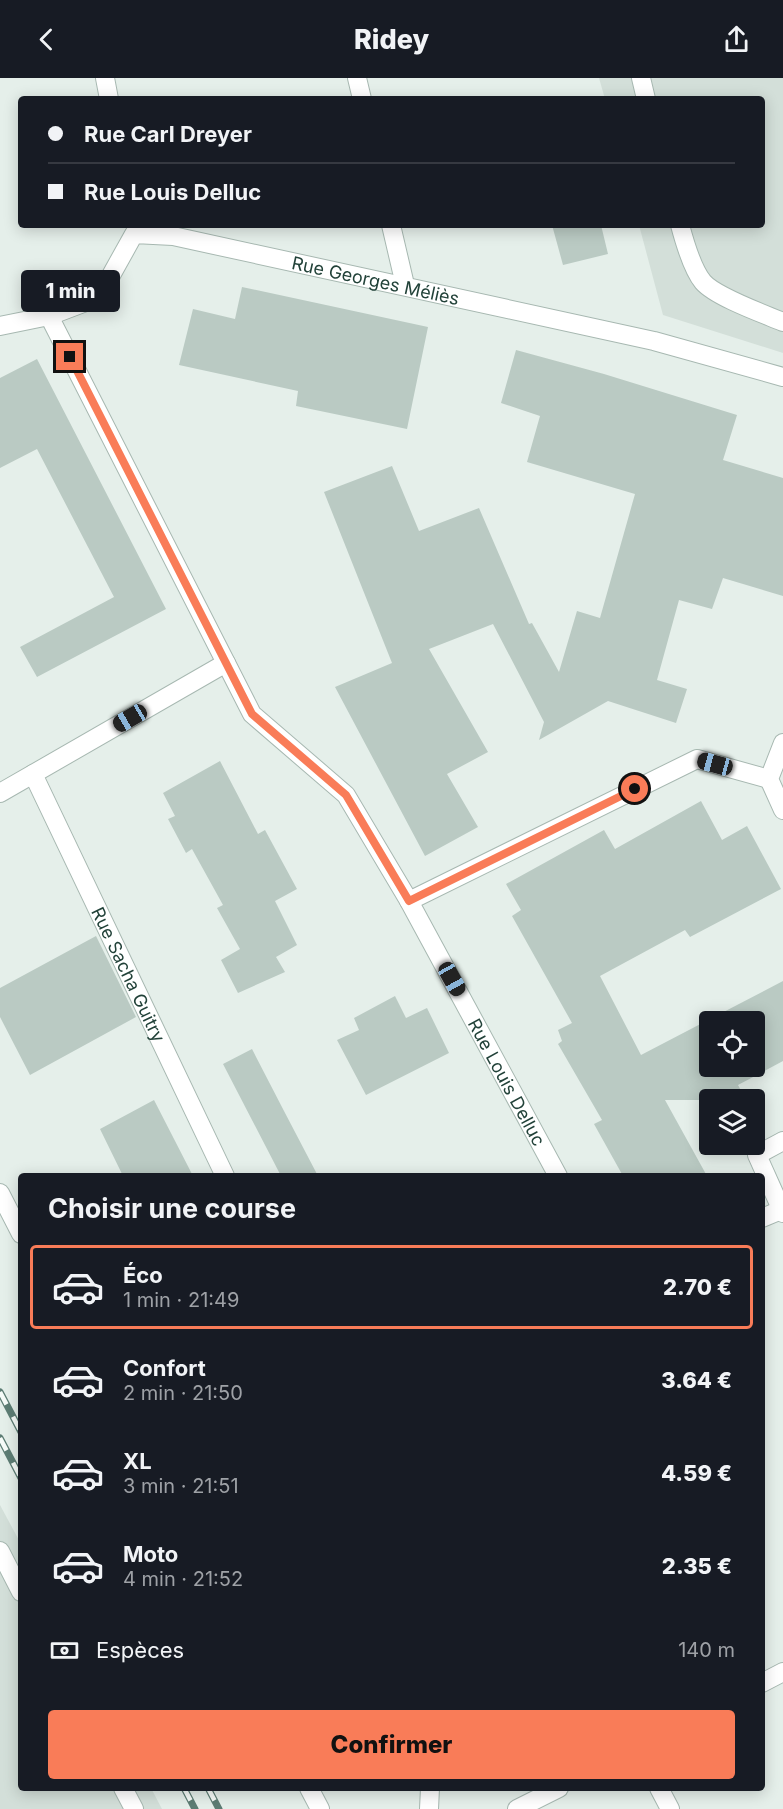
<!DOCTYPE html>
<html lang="fr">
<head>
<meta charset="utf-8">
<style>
	:root { --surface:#171b24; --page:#20242c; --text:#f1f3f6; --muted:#9ea1a6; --line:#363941; --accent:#f97c58 }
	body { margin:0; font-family:Inter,sans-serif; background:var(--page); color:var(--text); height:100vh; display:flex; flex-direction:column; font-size:22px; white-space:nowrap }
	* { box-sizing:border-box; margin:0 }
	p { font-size:20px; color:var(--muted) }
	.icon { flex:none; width:33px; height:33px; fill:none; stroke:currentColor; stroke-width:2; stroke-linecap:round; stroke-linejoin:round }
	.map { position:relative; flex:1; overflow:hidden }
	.panel { position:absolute; left:18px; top:1095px; width:747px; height:618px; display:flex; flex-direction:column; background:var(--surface); border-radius:6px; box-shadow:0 3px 15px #0003 }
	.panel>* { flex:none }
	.banner { position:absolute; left:18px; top:18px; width:747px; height:132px; border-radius:6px; box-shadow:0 3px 15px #0003; display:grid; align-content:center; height:132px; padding:0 30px; background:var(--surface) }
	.controls { position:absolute; left:699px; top:933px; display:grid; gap:12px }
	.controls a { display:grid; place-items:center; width:66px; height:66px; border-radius:6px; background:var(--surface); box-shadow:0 3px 15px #0003; font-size:30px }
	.end { position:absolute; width:27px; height:27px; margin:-14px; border:8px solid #f97c58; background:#111; box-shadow:0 0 0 3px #111 }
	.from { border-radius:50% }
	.bubble { position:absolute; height:42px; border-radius:6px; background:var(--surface); box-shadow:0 3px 15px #0003; font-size:20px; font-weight:800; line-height:42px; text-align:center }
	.car { position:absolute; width:18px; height:36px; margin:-18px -9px; border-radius:8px; box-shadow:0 0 4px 2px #0007; background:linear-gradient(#222 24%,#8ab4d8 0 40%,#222 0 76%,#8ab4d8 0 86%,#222 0) }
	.banner b { display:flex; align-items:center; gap:21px; height:57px; font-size:22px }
	.banner b+b { border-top:2px solid var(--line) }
	.banner i { width:15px; height:15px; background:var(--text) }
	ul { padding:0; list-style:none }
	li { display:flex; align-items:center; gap:18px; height:84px; margin:0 12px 9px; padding:0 18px; border:3px solid transparent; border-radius:6px }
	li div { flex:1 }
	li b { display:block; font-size:22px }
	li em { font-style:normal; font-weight:800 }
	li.on { border-color:var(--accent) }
	li>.icon { width:54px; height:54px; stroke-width:1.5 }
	h2 { padding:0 30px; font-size:27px; line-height:72px }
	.pay { display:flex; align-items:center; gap:15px; height:66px; padding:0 30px; font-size:22px }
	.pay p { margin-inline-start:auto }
	.button { display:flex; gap:12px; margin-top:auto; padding:12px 30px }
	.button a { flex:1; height:69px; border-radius:6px; background:var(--accent); color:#111; font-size:24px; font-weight:800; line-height:69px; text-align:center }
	header { display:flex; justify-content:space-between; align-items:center; height:78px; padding:0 30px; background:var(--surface); font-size:27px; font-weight:800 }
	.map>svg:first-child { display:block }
	.built { fill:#d3dfd9 }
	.building { fill:#bacac3; fill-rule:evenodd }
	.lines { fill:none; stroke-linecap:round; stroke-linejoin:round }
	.service-casing { stroke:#a7b8b1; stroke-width:20 }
	.minor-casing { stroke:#a7b8b1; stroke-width:20 }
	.tertiary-casing { stroke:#a7b8b1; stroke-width:20 }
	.service { stroke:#fff; stroke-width:18 }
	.minor { stroke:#fff; stroke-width:18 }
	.tertiary { stroke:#fff; stroke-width:18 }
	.rail-casing { stroke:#5d7d74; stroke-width:7 }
	.rail { stroke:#f6fbf8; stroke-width:4.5; stroke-dasharray:14; stroke-linecap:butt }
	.route { stroke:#f97c58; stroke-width:8 }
	.labels { text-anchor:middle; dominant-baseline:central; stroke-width:5; stroke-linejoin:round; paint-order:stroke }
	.street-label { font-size:18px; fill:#224239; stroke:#f6fbf8 }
</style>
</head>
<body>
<header><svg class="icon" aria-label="back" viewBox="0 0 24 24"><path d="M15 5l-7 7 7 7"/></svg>Ridey<svg class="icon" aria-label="share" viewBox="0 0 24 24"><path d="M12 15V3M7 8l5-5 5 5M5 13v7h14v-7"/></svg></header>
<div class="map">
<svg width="783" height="1731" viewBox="0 0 783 1731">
	<rect width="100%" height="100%" fill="#e5efea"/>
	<path class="built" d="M 599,0 L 783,0 L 783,275 L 663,237 L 639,147 L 762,147 L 762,21 L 605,21 Z
		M 0,1427 L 21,1466 L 21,1710 L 151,1710 L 162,1731 L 0,1731 Z"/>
	<path class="building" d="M 552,147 L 601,147 L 608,176 L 563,187 Z
		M 242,209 L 428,249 L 407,351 L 296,328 L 298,313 L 179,287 L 193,231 L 235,241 Z
		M 516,272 L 604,296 L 737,337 L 723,382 L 783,400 L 783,518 L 723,500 L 712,531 L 679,522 L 657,602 L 687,611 L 676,645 L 608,623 L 539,662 L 544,644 L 493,546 L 429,571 L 488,674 L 447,696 L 478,749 L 425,778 L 335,609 L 392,585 L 324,414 L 392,388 L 419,453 L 479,430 L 529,546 L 532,545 L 559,594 L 577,533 L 600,540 L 635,416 L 527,384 L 540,338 L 501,325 Z
		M 37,281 L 166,531 L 37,599 L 20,569 L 114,519 L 37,371 L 0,390 L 0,300 Z
		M 220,683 L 258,756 L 265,752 L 297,811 L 275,823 L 297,867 L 276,879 L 285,894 L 238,915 L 221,882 L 240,871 L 217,830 L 223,827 L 192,771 L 186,775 L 168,741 L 175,738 L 163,715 Z
		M 701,723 L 722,762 L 747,748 L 781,811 L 690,859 L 685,852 L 600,898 L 641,977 L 783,903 L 783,983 L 738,1007 L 746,1022 L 665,1022 L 707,1098 L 623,1098 L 594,1046 L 602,1042 L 558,966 L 562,963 L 558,952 L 572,945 L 512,838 L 521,832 L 506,806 L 604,752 L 615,771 ZM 710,944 L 754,944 L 754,988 L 710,988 Z
		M 96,858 L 136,939 L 30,997 L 0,939 L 0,910 Z
		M 395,918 L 406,940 L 427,930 L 449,975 L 366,1017 L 337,962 L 359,952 L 354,940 Z
		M 252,971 L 284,1033 L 318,1098 L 281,1098 L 223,986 Z
		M 154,1022 L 193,1098 L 123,1098 L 100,1051 Z"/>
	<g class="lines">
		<defs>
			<g id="service">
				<path d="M 641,0 L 646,21"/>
				<path d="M 680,147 C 684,162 693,192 703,204 C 716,219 764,236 783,244"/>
				<path id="s1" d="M 33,696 L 225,1098"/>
				<path d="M 429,1731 L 430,1710"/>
			</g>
			<g id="minor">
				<path d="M 105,0 L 109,21"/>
				<path d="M 357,0 L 362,21"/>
				<path d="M 391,147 L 405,207"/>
				<path id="s2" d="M 49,238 L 252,636 L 346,717 L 409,823 L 558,1098"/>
				<path id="s3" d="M 0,248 L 49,238 L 99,219 L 134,156 L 173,158 L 654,263 L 783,299"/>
				<path d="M 783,665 L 769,701 L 783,732"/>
				<path d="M 0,715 L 226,585"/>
				<path d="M 409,823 L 697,681 L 769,701"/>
				<path d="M 783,1063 L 757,1077 L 783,1135"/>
				<path d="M 762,1140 L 781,1132"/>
				<path d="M 0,1473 L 21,1514"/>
				<path d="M 762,1605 L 783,1594"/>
				<path d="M 123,1710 L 134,1731"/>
				<path d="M 659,1710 L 670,1731"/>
				<path d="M 517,1731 L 559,1710"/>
			</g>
			<path id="tertiary" d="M 0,1115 L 21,1156
				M 309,1710 L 320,1731"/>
		</defs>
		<use href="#service" class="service-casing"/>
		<use href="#minor" class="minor-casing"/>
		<use href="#tertiary" class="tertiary-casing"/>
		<use href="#service" class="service"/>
		<use href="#minor" class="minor"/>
		<use href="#tertiary" class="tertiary"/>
		<defs>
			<path id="rail" d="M 0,1314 L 21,1354
				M 0,1360 L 21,1400
				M 184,1710 L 195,1731
				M 208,1710 L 219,1731"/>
		</defs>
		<use href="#rail" class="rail-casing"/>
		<use href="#rail" class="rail"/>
	</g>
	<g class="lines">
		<path class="route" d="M 70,279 L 252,636 L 346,717 L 409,823 L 635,711"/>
	</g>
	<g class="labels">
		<g class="street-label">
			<text stroke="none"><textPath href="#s3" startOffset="422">Rue Georges Méliès</textPath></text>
			<text stroke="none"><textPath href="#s1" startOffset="222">Rue Sacha Guitry</textPath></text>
			<text stroke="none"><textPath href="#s2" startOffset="900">Rue Louis Delluc</textPath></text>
		</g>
	</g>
</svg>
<div class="controls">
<a><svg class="icon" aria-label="locate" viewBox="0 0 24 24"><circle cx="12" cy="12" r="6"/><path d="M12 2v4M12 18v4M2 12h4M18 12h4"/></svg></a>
<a><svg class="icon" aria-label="layers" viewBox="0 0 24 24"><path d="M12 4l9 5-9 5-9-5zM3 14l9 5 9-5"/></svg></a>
</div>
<i class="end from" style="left:635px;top:711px"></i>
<i class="end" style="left:70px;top:279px"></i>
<div class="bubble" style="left:21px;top:192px;width:99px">1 min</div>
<i class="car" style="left:130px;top:640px;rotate:240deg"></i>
<i class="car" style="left:715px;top:686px;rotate:285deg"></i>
<i class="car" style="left:452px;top:901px;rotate:151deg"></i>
<div class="banner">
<b><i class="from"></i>Rue Carl Dreyer</b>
<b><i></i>Rue Louis Delluc</b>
</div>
<section class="panel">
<h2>Choisir une course</h2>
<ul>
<li class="on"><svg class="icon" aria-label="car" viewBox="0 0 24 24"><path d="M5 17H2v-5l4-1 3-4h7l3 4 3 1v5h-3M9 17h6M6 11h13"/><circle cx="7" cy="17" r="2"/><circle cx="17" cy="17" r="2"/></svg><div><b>Éco</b><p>1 min · 21:49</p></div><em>2.70 €</em></li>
<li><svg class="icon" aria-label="car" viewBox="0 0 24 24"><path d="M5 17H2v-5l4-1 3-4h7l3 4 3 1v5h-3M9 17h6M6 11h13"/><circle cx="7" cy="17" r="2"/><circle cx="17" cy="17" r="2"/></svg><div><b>Confort</b><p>2 min · 21:50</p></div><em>3.64 €</em></li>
<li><svg class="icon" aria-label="car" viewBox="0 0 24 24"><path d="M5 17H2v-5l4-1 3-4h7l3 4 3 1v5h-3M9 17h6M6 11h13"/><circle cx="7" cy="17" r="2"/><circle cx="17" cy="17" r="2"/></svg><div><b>XL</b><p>3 min · 21:51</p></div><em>4.59 €</em></li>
<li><svg class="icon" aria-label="car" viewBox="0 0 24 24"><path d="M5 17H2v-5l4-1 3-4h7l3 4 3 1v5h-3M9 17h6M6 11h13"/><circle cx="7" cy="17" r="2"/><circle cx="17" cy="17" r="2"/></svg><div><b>Moto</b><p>4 min · 21:52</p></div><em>2.35 €</em></li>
</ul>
<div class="pay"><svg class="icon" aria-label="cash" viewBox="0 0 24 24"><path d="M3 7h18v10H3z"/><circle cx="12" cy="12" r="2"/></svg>Espèces<p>140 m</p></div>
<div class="button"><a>Confirmer</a></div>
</section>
</div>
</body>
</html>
